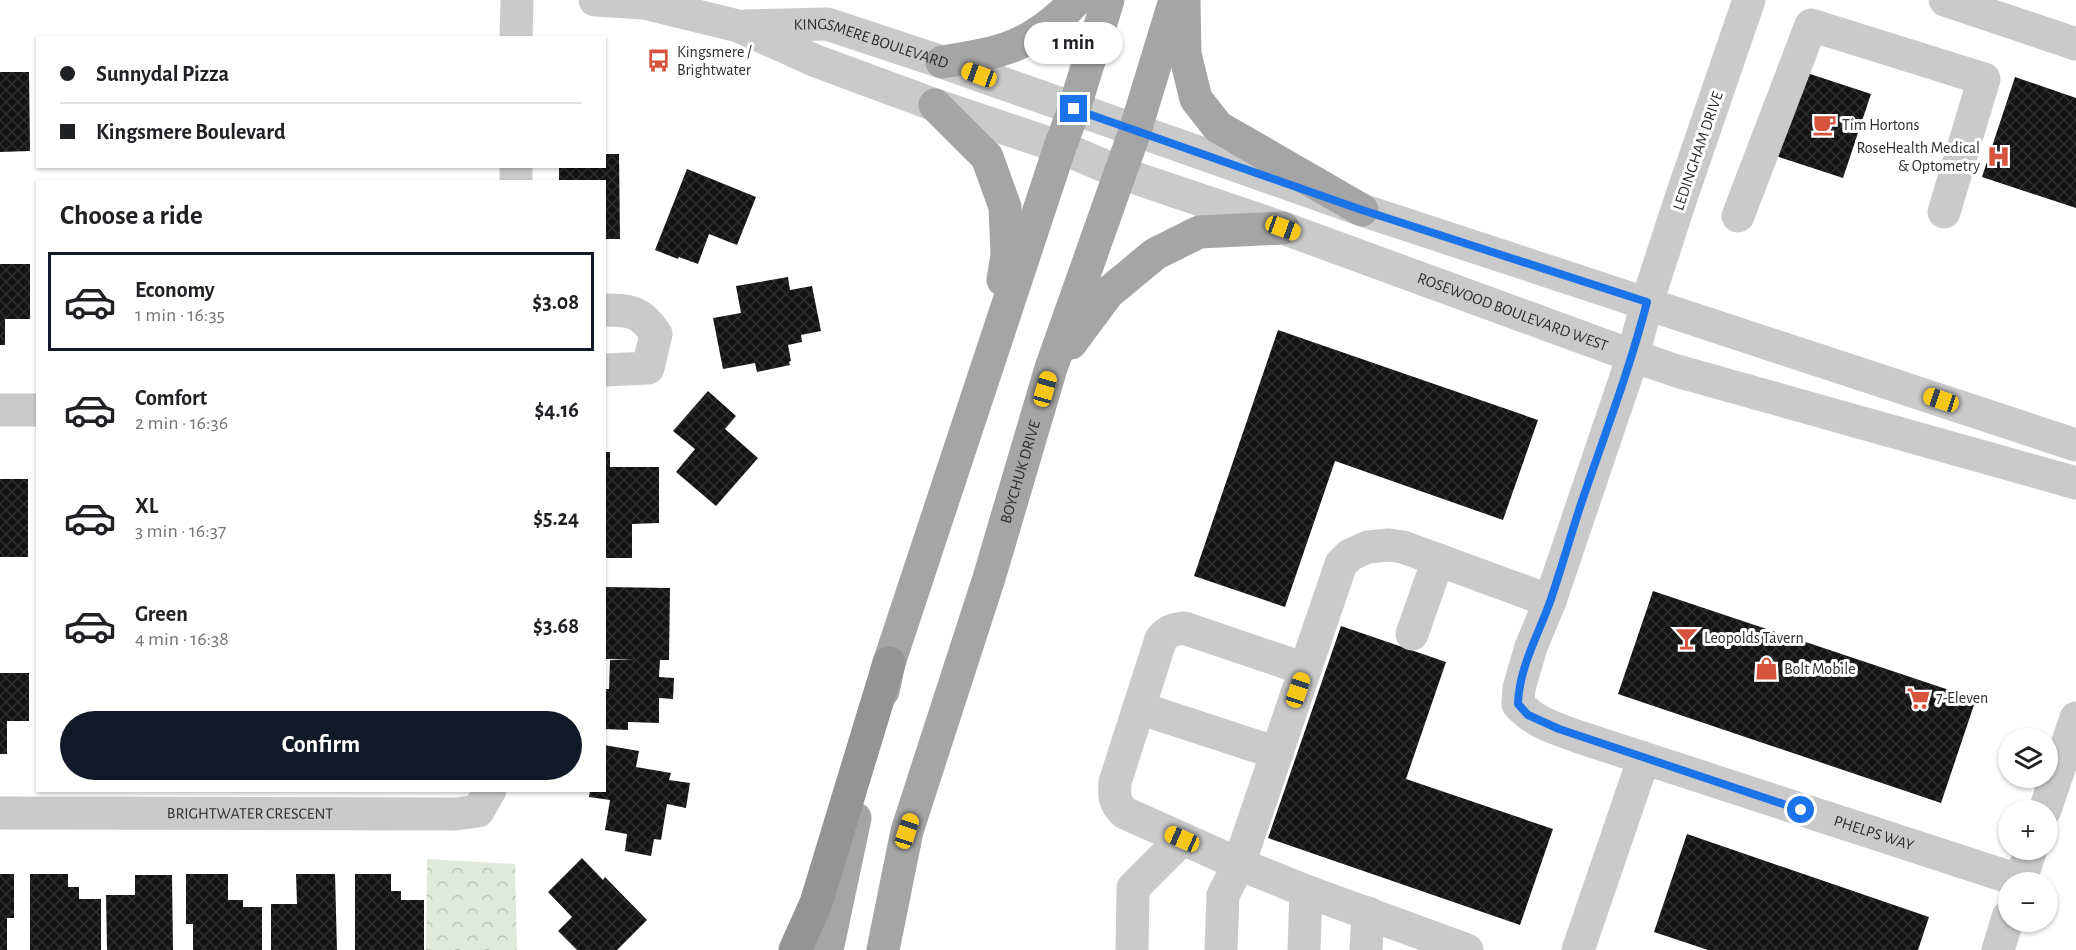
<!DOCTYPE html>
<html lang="en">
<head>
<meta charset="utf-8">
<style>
	:root { --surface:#fff; --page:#f2f2f2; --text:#202124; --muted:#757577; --line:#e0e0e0; --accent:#111827 }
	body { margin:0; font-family:"Alegreya Sans",sans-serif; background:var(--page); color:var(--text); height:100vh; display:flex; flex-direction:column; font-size:22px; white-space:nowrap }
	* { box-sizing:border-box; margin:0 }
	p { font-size:20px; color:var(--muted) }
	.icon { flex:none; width:33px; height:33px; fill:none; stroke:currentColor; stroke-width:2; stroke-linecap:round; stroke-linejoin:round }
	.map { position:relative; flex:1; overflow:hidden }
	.panel { position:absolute; left:36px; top:180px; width:570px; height:612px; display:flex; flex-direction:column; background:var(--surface); border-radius:0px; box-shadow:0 2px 4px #0004 }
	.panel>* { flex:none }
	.top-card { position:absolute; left:36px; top:36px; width:570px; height:132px; border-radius:0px; box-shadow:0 2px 4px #0004; display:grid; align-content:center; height:132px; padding:0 24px; background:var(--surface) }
	.controls { position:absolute; left:1998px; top:728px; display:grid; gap:12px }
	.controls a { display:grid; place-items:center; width:60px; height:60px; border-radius:50%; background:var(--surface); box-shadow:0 2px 4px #0004; font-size:30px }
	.end { position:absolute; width:27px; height:27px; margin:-14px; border:8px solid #1a73e8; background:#fff; box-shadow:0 0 0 3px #fff }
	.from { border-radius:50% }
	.bubble { position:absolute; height:42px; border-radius:21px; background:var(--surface); box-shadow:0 2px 4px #0004; font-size:20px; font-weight:600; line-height:42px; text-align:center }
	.car { position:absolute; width:18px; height:36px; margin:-18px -9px; border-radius:8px; box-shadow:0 0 4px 2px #0007; background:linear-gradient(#f5c518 24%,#345 0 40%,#f5c518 0 76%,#345 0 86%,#f5c518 0) }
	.top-card b { display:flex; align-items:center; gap:21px; height:57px; font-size:22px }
	.top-card b+b { border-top:2px solid var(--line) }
	.top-card i { width:15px; height:15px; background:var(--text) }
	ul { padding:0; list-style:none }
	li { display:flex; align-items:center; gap:18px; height:99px; margin:0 12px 9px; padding:0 12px; border:3px solid transparent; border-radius:0px }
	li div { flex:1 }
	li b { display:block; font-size:22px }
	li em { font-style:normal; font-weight:600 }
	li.on { border-color:var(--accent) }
	li>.icon { width:54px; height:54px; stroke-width:1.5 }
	h2 { padding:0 24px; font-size:27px; line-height:72px }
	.cta { display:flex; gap:12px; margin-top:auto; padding:12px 24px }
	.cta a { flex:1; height:69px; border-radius:36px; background:var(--accent); color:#fff; font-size:24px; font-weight:600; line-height:69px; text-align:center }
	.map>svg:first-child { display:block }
	.forest { fill:url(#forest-crowns) }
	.building { fill:url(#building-cross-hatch) }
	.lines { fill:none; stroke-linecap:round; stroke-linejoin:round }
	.minor { stroke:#cacaca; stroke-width:33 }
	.major { stroke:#a5a5a5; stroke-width:33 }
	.highway { stroke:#949494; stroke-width:33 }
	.route { stroke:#1a73e8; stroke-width:8 }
	.labels { text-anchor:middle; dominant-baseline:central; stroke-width:6; stroke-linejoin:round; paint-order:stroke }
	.street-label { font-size:16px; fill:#2d2d2d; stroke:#fff }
	.poi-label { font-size:16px; fill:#2d2d2d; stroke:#fff; text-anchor:start }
</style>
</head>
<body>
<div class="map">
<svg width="2076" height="950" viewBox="0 0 2076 950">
	<defs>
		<pattern id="forest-crowns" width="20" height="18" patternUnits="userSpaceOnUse" patternTransform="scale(1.5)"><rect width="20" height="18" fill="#e0e9db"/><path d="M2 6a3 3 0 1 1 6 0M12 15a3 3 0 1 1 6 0" fill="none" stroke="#c0c8bc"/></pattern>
		<pattern id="building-cross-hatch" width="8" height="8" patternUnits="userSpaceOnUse" patternTransform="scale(1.5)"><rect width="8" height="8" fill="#141414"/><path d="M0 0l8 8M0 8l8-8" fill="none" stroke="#2e2e2e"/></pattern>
	</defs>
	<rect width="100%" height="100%" fill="#fff"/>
	<path class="forest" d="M 427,859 L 515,864 L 517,950 L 426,950 Z"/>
	<path class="building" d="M 0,72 L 29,72 L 30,151 L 0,152 Z
		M 1804,72 L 1871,94 L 1843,178 L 1776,156 Z
		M 2015,77 L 2076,98 L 2076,208 L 1982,177 Z
		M 604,154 L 619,154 L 620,239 L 604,239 L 604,182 L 559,182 L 559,166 L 604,166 Z
		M 687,169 L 756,197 L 737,245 L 709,234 L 698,264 L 679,257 L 678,259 L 655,250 Z
		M 0,264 L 30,264 L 30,319 L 5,319 L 5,345 L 0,345 Z
		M 788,277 L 790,290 L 812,286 L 821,331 L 801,335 L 802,342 L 788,345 L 791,361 L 789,362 L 790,365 L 757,372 L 755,363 L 723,369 L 713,318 L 741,313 L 736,286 Z
		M 1278,330 L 1538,420 L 1503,520 L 1335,461 L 1285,607 L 1194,576 Z
		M 708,391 L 736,416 L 725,429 L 758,458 L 716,506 L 676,472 L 695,449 L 673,431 Z
		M 604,452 L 610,452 L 610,467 L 659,467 L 659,523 L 632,524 L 632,558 L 604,558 Z
		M 0,479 L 28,479 L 28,557 L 0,557 Z
		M 604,587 L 670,588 L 669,660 L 660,660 L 659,677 L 674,678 L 673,699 L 659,698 L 659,723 L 628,722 L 628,730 L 604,729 L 604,689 L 609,689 L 610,660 L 635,659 L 605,659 Z
		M 1653,591 L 1976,699 L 1941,803 L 1618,694 Z
		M 1341,626 L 1446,662 L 1406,779 L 1553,829 L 1520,925 L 1268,838 Z
		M 0,673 L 29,673 L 29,721 L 7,721 L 7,754 L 0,754 Z
		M 604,745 L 639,751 L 636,767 L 671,773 L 669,780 L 690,783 L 686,808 L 667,804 L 661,840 L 654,839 L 651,856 L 625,851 L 627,834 L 605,830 L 610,800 L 589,797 L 590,790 L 604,790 Z
		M 1687,834 L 1929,917 L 1918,950 L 1708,950 L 1654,932 Z
		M 582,858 L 603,880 L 605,877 L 647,920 L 617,950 L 577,950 L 558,931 L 572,917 L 548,892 Z
		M 0,874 L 14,874 L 14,918 L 7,918 L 7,950 L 0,950 Z
		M 30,874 L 68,874 L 68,887 L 79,887 L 79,899 L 101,899 L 101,950 L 30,950 Z
		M 186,874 L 228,874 L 228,900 L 243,900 L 243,907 L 262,907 L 262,950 L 193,950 L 193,924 L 186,924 Z
		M 296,874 L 335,874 L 337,950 L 271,950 L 271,904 L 297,904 Z
		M 355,874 L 391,874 L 391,891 L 401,891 L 401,900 L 424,900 L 424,950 L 355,950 Z
		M 135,875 L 172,875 L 173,950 L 107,950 L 106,895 L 135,895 Z"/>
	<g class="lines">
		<g class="minor">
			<path id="s1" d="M 595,0 L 644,3 L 738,26 L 816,61 L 935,105 L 1060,147 L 1121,173 L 1283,228 L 1633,356 L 1677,371 L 2076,483"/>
			<path id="s2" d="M 1749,0 L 1682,195 L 1647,302 L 1633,356 L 1550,601 L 1531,647 L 1519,688 L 1518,704 C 1535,723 1555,728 1579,737 L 2021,881"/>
			<path d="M 1945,0 L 2076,44"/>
			<path id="s3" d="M 745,26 L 827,24 L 942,62 L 1362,210 L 2076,445"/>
			<path d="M 516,38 L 517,0"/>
			<path d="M 516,182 L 516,166"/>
			<path d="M 1738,216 L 1811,25 L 1984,79 L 1944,212"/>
			<path d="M 604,310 C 630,310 641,311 656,334 L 648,368 L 604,370"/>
			<path d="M 0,410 L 38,410"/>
			<path d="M 1412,634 L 1438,560"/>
			<path d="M 1305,669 L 1184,628 C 1174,629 1168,631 1161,639 L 1115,782 C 1114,797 1114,803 1125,813 L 1239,864 L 1341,564 L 1350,555 L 1368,547 L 1389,545 L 1403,547 L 1550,601"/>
			<path d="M 1139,708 L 1277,753"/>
			<path d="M 2045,810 L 2076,718"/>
			<path id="s4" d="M 0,813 L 456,814 L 478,811 L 490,790"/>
			<path d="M 2020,882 L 2031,849"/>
			<path d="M 1132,950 L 1133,888 L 1182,839"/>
			<path d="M 1221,950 L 1223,895 L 1239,864 L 1306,891 L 1467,950"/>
			<path d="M 1304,950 L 1306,891"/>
			<path d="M 1366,950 L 1368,913"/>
			<path d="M 1578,950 L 1644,758"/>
			<path d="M 1998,950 L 2008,917"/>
		</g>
		<g class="major">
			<path d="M 1184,1 L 1185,54 L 1196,99 L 1218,127 L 1362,210"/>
			<path d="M 942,62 C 1001,53 1034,46 1076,0"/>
			<path d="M 935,105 L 987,157 L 1005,207 L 1007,255 L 1003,280"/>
			<path d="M 1071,343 L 1108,293 L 1155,254 L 1199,232 L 1283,228"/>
			<path d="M 883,691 L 889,663 L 1060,147 L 1074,109 L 1108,0"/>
			<path d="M 827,950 L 855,818"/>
			<path id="s5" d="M 883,950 L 907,831 L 989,578 L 1051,368 L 1135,131 L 1175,0"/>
		</g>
		<path class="highway" d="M 795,950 L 816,903 L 889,663"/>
	</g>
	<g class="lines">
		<path class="route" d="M 1074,109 L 1362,210 L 1647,302 C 1629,372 1603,439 1580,507 C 1570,538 1561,569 1551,599 C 1539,634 1519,667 1518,704 L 1528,715 L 1559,729 L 1801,810"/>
	</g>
	<defs>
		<symbol id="bus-bare" viewBox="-9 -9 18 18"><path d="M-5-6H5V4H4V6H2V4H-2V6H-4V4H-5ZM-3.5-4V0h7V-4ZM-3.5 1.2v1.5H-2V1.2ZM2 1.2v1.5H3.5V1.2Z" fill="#d6533d" stroke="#fff" stroke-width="2.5" paint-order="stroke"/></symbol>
		<symbol id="cafe-bare" viewBox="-9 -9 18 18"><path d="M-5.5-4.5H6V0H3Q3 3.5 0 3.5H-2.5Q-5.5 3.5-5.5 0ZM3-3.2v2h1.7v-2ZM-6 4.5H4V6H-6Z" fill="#d6533d" stroke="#fff" stroke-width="2.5" paint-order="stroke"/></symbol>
		<symbol id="hospital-bare" viewBox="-9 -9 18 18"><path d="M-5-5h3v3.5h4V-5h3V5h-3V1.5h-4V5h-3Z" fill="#d6533d" stroke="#fff" stroke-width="2.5" paint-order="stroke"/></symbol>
		<symbol id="bar-bare" viewBox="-9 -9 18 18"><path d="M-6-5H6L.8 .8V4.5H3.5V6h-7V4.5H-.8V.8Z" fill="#d6533d" stroke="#fff" stroke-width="2.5" paint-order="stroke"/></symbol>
		<symbol id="shop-bare" viewBox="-9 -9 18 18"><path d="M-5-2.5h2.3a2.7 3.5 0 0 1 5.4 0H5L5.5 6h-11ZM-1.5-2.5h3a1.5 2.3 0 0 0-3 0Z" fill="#d6533d" stroke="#fff" stroke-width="2.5" paint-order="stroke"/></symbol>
		<symbol id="supermarket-bare" viewBox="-9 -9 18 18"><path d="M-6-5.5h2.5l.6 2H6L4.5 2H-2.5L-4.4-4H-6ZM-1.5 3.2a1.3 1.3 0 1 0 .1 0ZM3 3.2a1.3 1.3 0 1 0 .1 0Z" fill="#d6533d" stroke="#fff" stroke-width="2.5" paint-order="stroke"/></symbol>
	</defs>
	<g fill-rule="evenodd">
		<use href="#bus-bare" x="642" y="44" width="33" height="33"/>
		<use href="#cafe-bare" x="1808" y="108" width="33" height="33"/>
		<use href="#hospital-bare" x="1982" y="140" width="33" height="33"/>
		<use href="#bar-bare" x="1670" y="622" width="33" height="33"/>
		<use href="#shop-bare" x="1750" y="652" width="33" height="33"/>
		<use href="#supermarket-bare" x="1902" y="682" width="33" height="33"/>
	</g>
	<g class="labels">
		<g class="street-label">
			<text stroke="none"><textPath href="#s3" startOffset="129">KINGSMERE BOULEVARD</textPath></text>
			<text transform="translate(1698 151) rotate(-71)">LEDINGHAM DRIVE</text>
			<text stroke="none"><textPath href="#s1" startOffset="972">ROSEWOOD BOULEVARD WEST</textPath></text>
			<text stroke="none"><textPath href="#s5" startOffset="498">BOYCHUK DRIVE</textPath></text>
			<text stroke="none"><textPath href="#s4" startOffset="250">BRIGHTWATER CRESCENT</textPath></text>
			<text stroke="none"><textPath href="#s2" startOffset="1122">PHELPS WAY</textPath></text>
		</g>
		<g class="poi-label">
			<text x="677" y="52">Kingsmere /<tspan x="677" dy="18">Brightwater</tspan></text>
			<text x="1842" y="125">Tim Hortons</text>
			<text x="1980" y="148" text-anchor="end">RoseHealth Medical<tspan x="1980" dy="18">&amp; Optometry</tspan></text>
			<text x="1704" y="638">Leopolds Tavern</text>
			<text x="1784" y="669">Bolt Mobile</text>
			<text x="1936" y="698">7-Eleven</text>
		</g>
	</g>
</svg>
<div class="controls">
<a><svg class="icon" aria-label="layers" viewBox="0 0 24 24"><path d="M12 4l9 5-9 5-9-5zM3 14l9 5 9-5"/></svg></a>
<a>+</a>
<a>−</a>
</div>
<i class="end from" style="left:1801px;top:810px"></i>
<i class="end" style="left:1074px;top:109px"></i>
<div class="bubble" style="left:1024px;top:22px;width:99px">1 min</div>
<i class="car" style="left:979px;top:75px;rotate:290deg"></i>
<i class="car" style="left:1283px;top:228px;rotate:110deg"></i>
<i class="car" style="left:1045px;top:389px;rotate:16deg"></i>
<i class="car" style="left:1941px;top:400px;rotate:288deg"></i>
<i class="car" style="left:1298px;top:690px;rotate:18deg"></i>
<i class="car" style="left:907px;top:831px;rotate:18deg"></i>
<i class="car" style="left:1182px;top:839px;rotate:294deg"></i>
<div class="top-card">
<b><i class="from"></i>Sunnydal Pizza</b>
<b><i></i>Kingsmere Boulevard</b>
</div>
<section class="panel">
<h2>Choose a ride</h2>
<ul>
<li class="on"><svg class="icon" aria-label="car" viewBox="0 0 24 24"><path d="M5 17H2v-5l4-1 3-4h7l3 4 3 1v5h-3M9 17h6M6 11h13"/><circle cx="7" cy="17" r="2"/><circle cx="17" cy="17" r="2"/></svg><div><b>Economy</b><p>1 min · 16:35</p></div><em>$3.08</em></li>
<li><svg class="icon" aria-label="car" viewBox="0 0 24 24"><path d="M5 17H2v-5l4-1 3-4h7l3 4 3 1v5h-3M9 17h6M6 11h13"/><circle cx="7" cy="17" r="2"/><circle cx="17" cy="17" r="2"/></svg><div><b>Comfort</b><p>2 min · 16:36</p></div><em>$4.16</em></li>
<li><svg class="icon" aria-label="car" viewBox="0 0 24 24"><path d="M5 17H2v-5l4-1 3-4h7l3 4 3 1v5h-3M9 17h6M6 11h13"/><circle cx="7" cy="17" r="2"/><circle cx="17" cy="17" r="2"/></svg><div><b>XL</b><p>3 min · 16:37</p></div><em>$5.24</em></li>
<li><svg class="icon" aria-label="car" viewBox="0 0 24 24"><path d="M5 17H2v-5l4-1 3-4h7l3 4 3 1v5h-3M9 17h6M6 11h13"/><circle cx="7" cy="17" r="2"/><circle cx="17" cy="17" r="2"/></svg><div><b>Green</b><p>4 min · 16:38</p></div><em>$3.68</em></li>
</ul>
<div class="cta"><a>Confirm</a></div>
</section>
</div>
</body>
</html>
